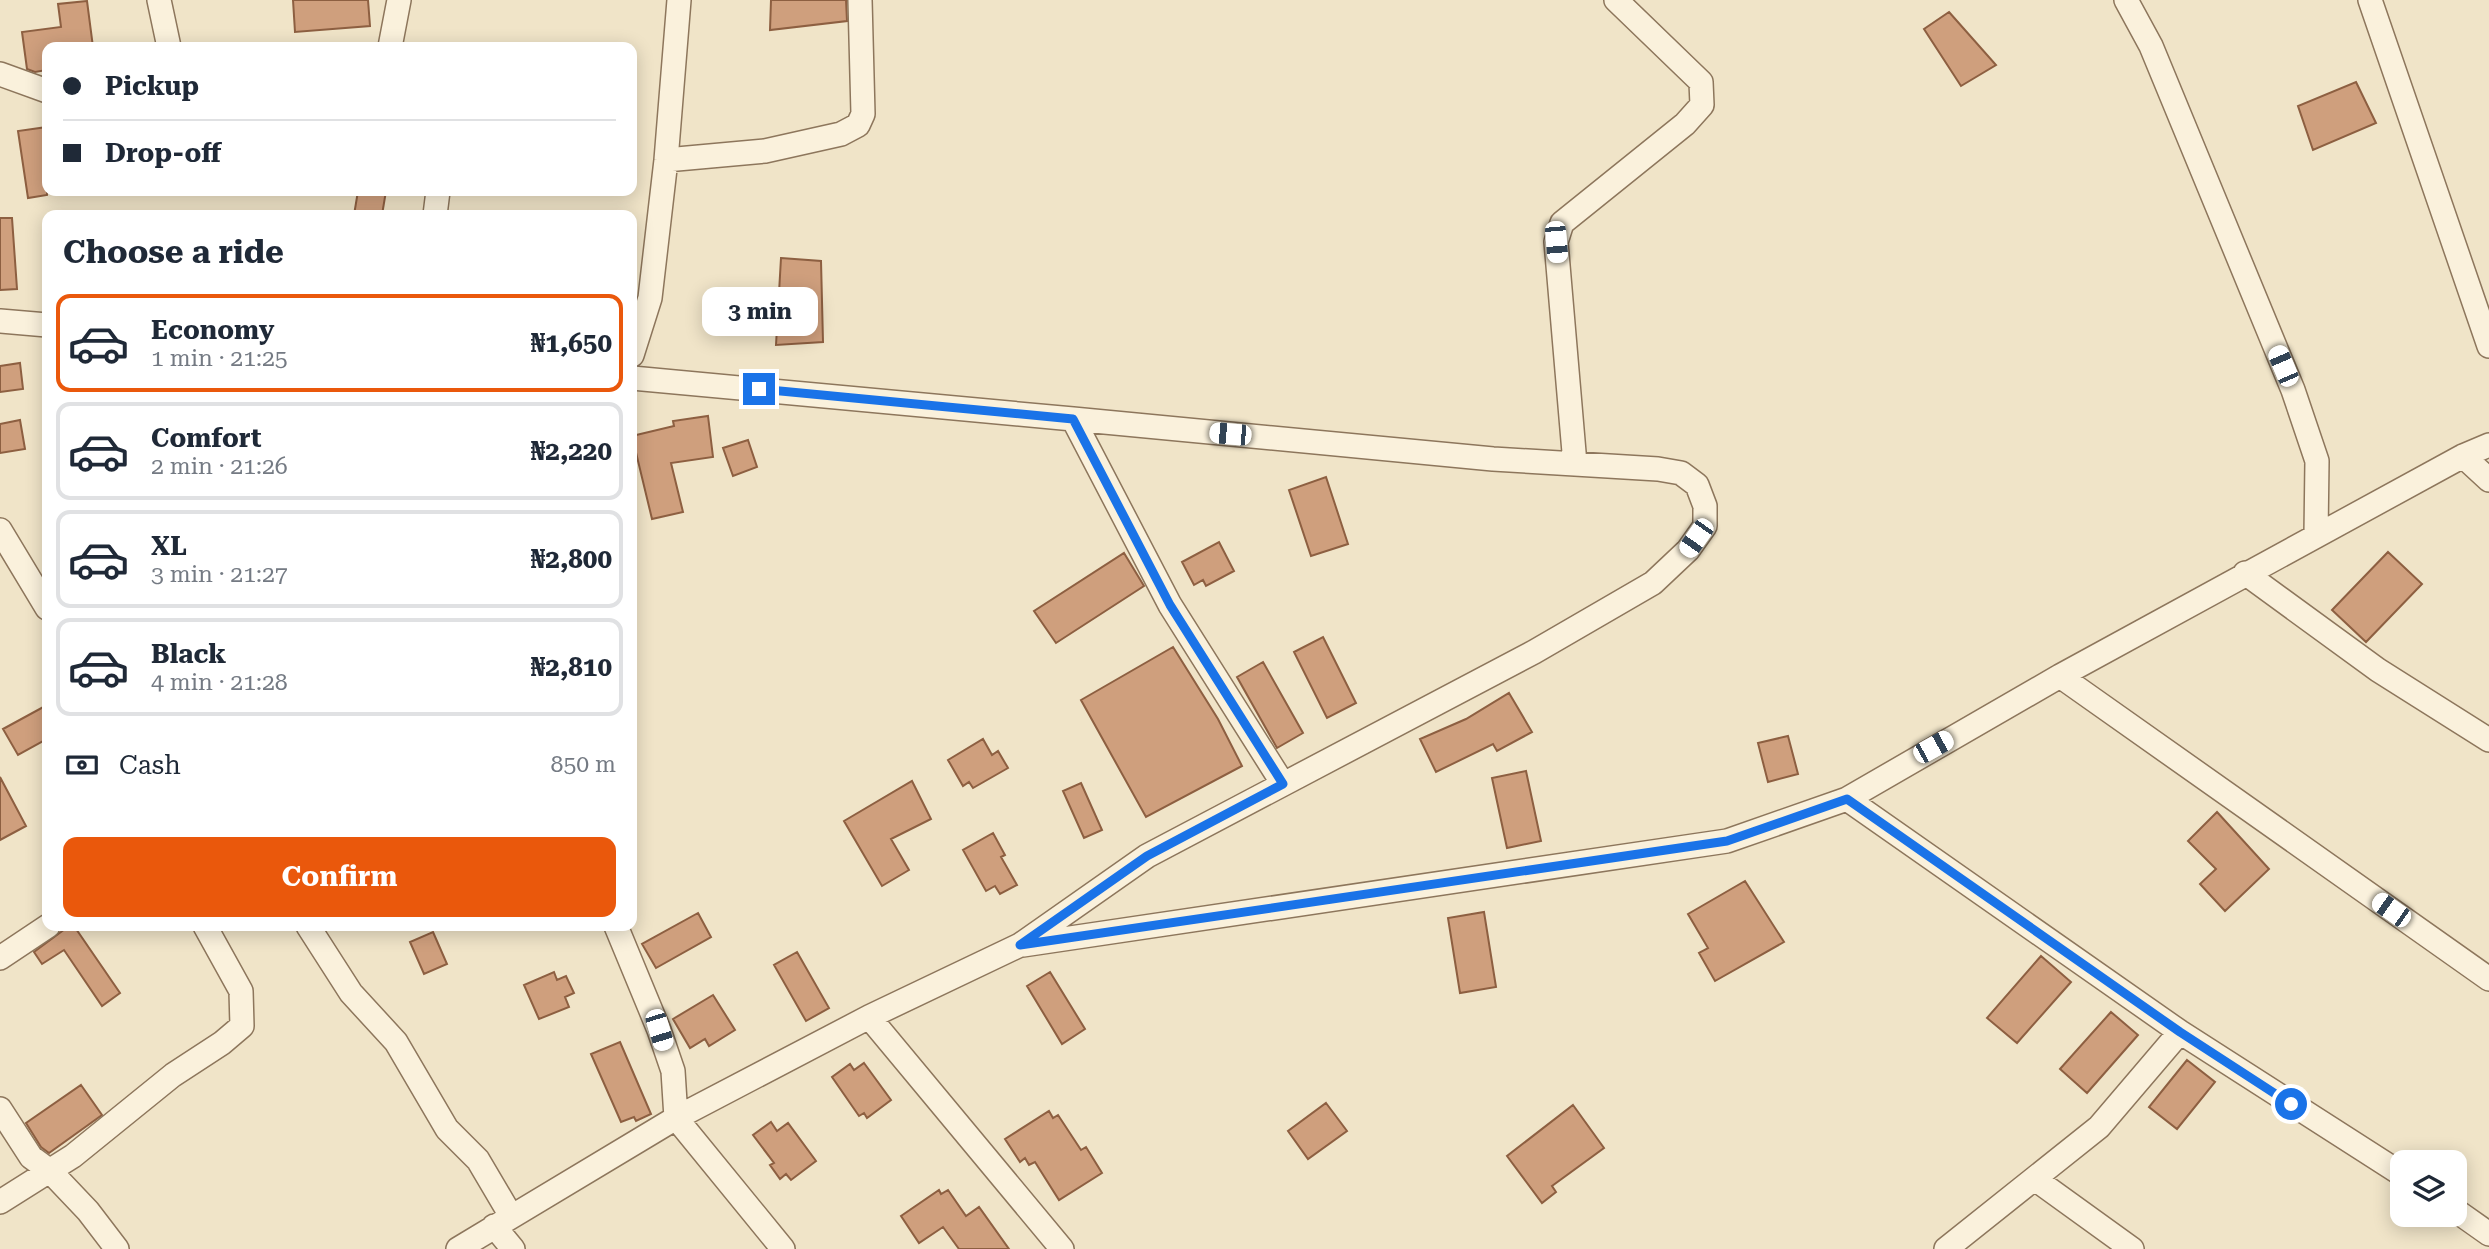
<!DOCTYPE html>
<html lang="en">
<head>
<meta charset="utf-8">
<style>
	:root { --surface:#fff; --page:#f2f2f3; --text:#1f2937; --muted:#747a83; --line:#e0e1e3; --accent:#ea580c }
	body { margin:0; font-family:"Roboto Serif",serif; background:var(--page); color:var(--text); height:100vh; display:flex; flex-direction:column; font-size:26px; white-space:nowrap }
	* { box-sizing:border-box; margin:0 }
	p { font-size:23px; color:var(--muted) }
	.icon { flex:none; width:38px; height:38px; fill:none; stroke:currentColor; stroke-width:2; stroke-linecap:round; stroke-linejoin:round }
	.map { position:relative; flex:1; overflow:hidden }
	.side { position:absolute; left:42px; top:210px; width:595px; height:721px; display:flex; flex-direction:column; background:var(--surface); border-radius:14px; box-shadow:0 4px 18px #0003 }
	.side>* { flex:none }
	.banner { position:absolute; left:42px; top:42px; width:595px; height:154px; border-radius:14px; box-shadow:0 4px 18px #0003; display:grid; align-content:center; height:154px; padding:0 21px; background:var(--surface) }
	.buttons { position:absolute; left:2390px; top:1150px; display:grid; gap:14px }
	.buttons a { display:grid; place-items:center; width:77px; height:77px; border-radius:14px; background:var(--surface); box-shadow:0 4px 18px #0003; font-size:35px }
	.end { position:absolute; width:32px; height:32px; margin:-16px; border:9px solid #1a73e8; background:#fff; box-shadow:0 0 0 4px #fff }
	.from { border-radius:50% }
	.bubble { position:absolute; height:49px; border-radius:14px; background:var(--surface); box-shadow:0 4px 18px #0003; font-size:23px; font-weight:700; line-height:49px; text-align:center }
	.car { position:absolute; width:21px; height:42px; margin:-21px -10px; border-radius:9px; box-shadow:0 0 5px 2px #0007; background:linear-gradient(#fff 24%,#345 0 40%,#fff 0 76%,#345 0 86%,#fff 0) }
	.banner b { display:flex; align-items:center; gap:24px; height:66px; font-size:26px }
	.banner b+b { border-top:2px solid var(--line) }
	.banner i { width:18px; height:18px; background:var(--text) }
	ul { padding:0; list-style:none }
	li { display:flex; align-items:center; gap:21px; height:98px; margin:0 14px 10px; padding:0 7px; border:4px solid var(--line); border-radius:14px }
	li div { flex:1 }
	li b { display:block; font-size:26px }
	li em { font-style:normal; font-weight:700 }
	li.current { border-color:var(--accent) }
	li>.icon { width:63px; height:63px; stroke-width:1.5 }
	h2 { padding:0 21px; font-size:32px; line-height:84px }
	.pay { display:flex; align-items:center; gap:18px; height:77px; padding:0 21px; font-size:26px }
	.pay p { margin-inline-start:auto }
	.action { display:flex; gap:14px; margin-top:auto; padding:14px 21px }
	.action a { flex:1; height:80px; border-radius:14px; background:var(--accent); color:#fff; font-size:28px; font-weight:700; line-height:80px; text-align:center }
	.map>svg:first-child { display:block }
	.building { fill:#cf9f7d; stroke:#8d5f41; stroke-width:2 }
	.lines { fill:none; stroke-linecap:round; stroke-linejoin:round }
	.street-casing { stroke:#8d765c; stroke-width:26 }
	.street { stroke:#faf1dc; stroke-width:23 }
	.route { stroke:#1a73e8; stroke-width:9 }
</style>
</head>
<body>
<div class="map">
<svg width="2489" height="1249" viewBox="0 0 2489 1249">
	<rect width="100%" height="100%" fill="#f0e4c8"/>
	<path class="building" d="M 293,0 L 368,0 L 370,26 L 295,32 Z
		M 771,0 L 846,0 L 847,21 L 770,30 Z
		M 87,1 L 93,47 L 47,47 L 47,70 L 35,72 L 27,69 L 22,32 L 61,27 L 58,4 Z
		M 1949,12 L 1996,65 L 1961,86 L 1924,29 Z
		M 2356,82 L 2376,123 L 2313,150 L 2298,106 Z
		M 47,127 L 47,195 L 28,198 L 18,131 Z
		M 358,191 L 386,191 L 382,215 L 354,215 Z
		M 0,218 L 12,218 L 17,289 L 0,290 Z
		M 781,258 L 821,261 L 823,342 L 776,345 Z
		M 20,363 L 23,389 L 0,392 L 0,366 Z
		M 708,416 L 713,457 L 671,463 L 683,512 L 652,519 L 632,436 L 674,426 L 673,421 Z
		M 20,420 L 25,449 L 0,453 L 0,424 Z
		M 748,440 L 757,467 L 733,476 L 723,448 Z
		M 1326,477 L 1348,544 L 1311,556 L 1289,490 Z
		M 1219,542 L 1234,571 L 1206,586 L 1203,580 L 1194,585 L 1182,562 Z
		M 2388,552 L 2422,584 L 2366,642 L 2332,610 Z
		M 1124,553 L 1144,586 L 1056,643 L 1034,611 Z
		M 1323,637 L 1356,703 L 1327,718 L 1294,652 Z
		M 1173,647 L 1218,719 L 1242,766 L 1146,817 L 1081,700 Z
		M 1263,662 L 1303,733 L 1277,748 L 1237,677 Z
		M 1509,693 L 1532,732 L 1497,751 L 1493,744 L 1436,772 L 1420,739 L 1466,719 Z
		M 47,705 L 47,739 L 18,755 L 3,729 Z
		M 1788,736 L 1798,774 L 1768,782 L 1758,743 Z
		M 983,739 L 992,755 L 998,751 L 1008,768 L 973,788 L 969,782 L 963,786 L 948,760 Z
		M 1526,771 L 1541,841 L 1507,848 L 1492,778 Z
		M 0,777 L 26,826 L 0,840 Z
		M 912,781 L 931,819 L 891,839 L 909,870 L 882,886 L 844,821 Z
		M 1081,783 L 1102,830 L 1084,838 L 1063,791 Z
		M 2217,812 L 2269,869 L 2225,911 L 2200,884 L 2216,869 L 2188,841 Z
		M 993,833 L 1005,855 L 1001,857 L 1017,885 L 1000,894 L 995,886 L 986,891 L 963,850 Z
		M 1745,881 L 1784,942 L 1715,981 L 1699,953 L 1708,948 L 1688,914 Z
		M 1484,912 L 1496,987 L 1460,993 L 1448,918 Z
		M 698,913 L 711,937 L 656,968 L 642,944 Z
		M 69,926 L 74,926 L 120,993 L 102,1006 L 64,950 L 42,964 L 34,952 Z
		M 433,932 L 447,964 L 424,974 L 410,942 Z
		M 797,952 L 829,1008 L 806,1021 L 774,965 Z
		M 2041,956 L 2071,982 L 2017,1043 L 1987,1018 Z
		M 554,972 L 557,980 L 566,976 L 574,993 L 565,997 L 569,1007 L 539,1019 L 524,985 Z
		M 1050,972 L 1085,1029 L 1062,1044 L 1027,986 Z
		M 713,995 L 735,1030 L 709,1046 L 705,1039 L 690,1048 L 673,1019 Z
		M 2111,1012 L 2138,1035 L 2087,1093 L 2060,1069 Z
		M 620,1042 L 651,1114 L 636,1121 L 634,1117 L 621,1122 L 591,1054 Z
		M 2187,1060 L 2215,1082 L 2177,1129 L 2149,1107 Z
		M 864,1063 L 891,1100 L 867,1118 L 864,1113 L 859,1116 L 832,1077 L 850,1064 L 854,1070 Z
		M 81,1085 L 102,1115 L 49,1153 L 41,1147 L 26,1123 Z
		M 1326,1103 L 1347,1131 L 1308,1159 L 1288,1131 Z
		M 1573,1105 L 1604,1148 L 1552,1186 L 1556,1192 L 1542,1203 L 1507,1156 Z
		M 1049,1111 L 1053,1118 L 1058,1115 L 1081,1150 L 1086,1147 L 1102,1173 L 1059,1200 L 1035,1162 L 1029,1165 L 1025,1158 L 1020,1162 L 1005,1139 Z
		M 771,1122 L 777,1131 L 788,1123 L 816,1161 L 791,1180 L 786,1174 L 780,1179 L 770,1165 L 774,1163 L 753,1135 Z
		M 939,1190 L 941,1194 L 948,1190 L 966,1216 L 979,1207 L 1009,1249 L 959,1249 L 943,1227 L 919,1243 L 901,1216 Z"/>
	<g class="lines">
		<defs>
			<path id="street" d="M 159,0 L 169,47
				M 2126,0 L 2151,46 L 2293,390 L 2317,461 L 2316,535
				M 2370,0 L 2489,346
				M 390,47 L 399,0
				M 0,74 L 47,91
				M 666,160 L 765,151 L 841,134 L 858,125 L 863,114 L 860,0
				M 435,215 L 438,191
				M 0,321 L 47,325
				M 632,355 L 650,298 L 666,160 L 679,0
				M 632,378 L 1073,419 L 1170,605 L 1283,784
				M 2463,456 L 2489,480
				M 1575,464 L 1556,242 L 1562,223 L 1685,124 L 1702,105 L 1701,82 L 1616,0
				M 0,530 L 47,608
				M 2245,573 L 2378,670 L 2489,740
				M 2060,676 L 2489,979
				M 1847,799 L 2180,1032 L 2403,1175
				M 308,926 L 351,993 L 396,1042 L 447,1129 L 478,1160 L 511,1216
				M 616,926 L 659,1030 L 673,1071 L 676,1118 L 783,1249
				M 1023,945 L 1727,841 L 1847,799 L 2060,676 L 2463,456 L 2489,445
				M 0,958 L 48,926
				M 869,1017 L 1062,1249
				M 0,1109 L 31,1157 L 50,1171 L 88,1211 L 117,1249
				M 2035,1179 L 2132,1249
				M 0,1202 L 73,1156 L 173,1075 L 222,1043 L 242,1026 L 241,991 L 205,926
				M 2455,1210 L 2489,1234
				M 494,1226 L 513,1249
				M 458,1249 L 676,1118 L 869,1017 L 1020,945 L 1147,856 L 1534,652 L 1653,583 L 1688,550 L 1705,526 L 1705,506 L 1697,485 L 1681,473 L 1658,469 L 1493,459 L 1073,419
				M 1946,1249 L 2099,1127 L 2180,1032"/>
		</defs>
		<use href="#street" class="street-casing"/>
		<use href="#street" class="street"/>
	</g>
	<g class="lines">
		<path class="route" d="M 759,389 L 1073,419 L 1170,605 L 1283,784 L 1147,856 L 1020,945 L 1727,841 L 1847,799 L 2180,1032 L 2291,1104"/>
	</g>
</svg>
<div class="buttons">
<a><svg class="icon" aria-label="layers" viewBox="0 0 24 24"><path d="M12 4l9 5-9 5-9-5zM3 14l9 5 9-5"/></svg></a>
</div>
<i class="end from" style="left:2291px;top:1104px"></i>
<i class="end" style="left:759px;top:389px"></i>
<div class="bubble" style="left:702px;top:287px;width:116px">3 min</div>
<i class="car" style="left:1556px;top:242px;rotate:175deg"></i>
<i class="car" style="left:2283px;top:366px;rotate:337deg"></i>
<i class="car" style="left:1230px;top:434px;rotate:275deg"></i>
<i class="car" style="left:1696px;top:538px;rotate:215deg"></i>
<i class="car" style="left:1933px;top:747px;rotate:61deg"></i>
<i class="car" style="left:2391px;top:910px;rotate:305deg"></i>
<i class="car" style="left:659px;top:1030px;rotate:163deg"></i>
<div class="banner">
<b><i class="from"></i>Pickup</b>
<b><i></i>Drop-off</b>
</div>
<section class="side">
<h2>Choose a ride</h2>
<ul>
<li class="current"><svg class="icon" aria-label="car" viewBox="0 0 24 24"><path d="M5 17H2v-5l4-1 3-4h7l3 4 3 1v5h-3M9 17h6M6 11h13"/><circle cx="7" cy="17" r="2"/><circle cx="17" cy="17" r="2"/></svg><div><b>Economy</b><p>1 min · 21:25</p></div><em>₦1,650</em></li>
<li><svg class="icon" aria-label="car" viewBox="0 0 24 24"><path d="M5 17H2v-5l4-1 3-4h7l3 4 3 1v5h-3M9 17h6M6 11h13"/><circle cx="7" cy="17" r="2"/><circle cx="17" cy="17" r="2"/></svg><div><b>Comfort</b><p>2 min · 21:26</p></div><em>₦2,220</em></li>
<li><svg class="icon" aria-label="car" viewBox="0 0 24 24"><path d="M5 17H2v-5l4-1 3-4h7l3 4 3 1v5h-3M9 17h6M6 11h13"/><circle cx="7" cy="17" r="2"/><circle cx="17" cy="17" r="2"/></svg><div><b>XL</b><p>3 min · 21:27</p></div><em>₦2,800</em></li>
<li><svg class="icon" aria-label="car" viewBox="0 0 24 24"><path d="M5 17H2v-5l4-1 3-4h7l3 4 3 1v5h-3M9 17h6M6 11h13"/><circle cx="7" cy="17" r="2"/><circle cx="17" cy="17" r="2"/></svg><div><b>Black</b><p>4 min · 21:28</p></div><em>₦2,810</em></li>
</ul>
<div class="pay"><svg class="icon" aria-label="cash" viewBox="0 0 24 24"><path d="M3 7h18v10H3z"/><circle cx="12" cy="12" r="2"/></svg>Cash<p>850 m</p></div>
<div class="action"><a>Confirm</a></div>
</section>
</div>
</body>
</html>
